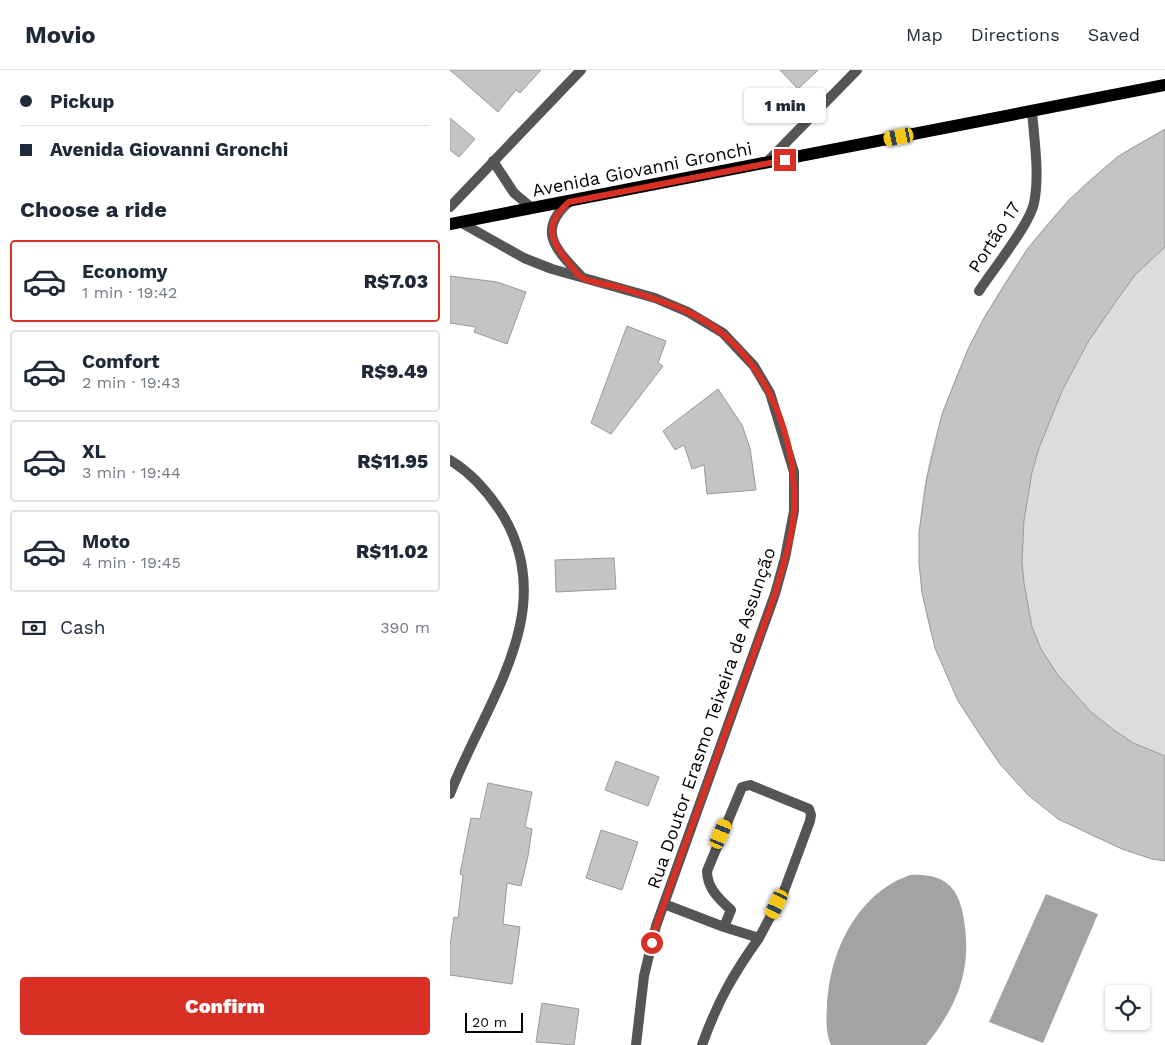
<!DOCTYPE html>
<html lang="en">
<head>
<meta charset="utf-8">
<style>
	:root { --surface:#fff; --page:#f2f2f3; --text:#1f2937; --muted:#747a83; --line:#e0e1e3; --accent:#d93025 }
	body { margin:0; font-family:"Work Sans",sans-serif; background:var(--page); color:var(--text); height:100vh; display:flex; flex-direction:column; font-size:19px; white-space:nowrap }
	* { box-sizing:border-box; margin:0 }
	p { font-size:16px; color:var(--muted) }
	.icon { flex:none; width:28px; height:28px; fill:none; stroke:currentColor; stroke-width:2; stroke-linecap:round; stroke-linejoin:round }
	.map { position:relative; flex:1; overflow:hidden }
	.details { display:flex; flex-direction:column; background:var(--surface); width:450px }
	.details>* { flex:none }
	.top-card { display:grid; align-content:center; height:110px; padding:0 20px; background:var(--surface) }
	.tools { position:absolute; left:655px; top:915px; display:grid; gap:10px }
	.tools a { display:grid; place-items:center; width:45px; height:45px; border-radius:5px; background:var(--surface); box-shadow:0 1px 4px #0004; font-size:25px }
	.scale { position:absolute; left:15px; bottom:12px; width:58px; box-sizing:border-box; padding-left:5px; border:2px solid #000; border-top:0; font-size:14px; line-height:18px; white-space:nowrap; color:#000; -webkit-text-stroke:4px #fff; paint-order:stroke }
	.end { position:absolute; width:22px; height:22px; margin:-11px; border:6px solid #d93025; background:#fff; box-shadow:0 0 0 2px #fff }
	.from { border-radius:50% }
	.bubble { position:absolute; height:35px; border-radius:5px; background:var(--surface); box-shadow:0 1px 4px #0004; font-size:16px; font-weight:800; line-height:35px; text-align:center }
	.car { position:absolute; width:15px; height:30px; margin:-15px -8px; border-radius:6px; box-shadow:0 0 4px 1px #0007; background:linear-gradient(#f5c518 24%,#345 0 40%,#f5c518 0 76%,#345 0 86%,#f5c518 0) }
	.top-card b { display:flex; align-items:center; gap:18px; height:48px; font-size:19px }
	.top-card b+b { border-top:1px solid var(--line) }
	.top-card i { width:12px; height:12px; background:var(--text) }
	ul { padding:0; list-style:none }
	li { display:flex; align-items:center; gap:15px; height:82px; margin:0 10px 8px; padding:0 10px; border:2px solid var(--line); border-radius:5px }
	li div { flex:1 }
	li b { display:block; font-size:19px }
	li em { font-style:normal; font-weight:800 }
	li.selected { border-color:var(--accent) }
	li>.icon { width:45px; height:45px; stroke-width:1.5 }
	h2 { padding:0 20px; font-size:22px; line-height:60px }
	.pay { display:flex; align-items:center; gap:12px; height:55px; padding:0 20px; font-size:19px }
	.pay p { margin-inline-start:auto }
	.action { display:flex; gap:10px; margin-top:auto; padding:10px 20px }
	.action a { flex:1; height:58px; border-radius:5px; background:var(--accent); color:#fff; font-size:20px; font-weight:800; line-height:58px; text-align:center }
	header { display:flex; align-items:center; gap:30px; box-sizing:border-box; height:70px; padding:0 25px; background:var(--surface); border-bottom:1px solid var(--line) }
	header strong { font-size:24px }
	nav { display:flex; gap:28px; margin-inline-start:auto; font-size:18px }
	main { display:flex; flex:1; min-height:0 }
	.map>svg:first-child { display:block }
	.green { fill:#dcdcdc }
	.water { fill:#a3a3a3 }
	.building { fill:#c4c4c4; stroke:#999 }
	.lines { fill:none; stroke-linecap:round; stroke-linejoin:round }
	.service { stroke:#555; stroke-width:10 }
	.minor { stroke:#555; stroke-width:10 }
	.primary { stroke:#000; stroke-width:12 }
	.route { stroke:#d93025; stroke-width:6 }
	.labels { text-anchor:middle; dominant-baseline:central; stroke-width:4; stroke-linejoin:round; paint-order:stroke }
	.street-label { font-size:18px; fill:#000; stroke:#fff }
</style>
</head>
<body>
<header>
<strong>Movio</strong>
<nav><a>Map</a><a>Directions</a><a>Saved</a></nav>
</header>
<main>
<section class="details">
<div class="top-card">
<b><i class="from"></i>Pickup</b>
<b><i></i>Avenida Giovanni Gronchi</b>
</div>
<h2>Choose a ride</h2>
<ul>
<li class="selected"><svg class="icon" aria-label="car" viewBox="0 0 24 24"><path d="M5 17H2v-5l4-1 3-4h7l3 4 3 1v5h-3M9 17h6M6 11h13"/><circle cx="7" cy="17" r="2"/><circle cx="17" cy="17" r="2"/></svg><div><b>Economy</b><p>1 min · 19:42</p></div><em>R$7.03</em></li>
<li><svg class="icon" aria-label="car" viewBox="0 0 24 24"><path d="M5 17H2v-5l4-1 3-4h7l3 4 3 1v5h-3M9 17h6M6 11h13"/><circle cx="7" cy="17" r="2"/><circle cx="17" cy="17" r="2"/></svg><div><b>Comfort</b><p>2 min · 19:43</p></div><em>R$9.49</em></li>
<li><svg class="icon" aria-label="car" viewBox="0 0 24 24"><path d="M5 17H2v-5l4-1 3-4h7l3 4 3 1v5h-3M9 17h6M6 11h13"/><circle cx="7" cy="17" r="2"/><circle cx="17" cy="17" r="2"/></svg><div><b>XL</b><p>3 min · 19:44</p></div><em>R$11.95</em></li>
<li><svg class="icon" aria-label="car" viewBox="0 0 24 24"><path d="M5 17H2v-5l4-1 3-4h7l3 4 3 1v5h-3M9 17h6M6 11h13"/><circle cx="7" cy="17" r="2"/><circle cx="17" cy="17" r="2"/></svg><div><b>Moto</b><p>4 min · 19:45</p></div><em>R$11.02</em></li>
</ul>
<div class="pay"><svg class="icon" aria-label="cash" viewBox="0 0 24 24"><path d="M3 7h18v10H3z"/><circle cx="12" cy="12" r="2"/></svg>Cash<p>390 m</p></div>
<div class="action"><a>Confirm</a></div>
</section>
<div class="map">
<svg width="715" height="975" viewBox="0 0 715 975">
	<rect width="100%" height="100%" fill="#fff"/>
	<path class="green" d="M 715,59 L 715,791 C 696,788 679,781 661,774 C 609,753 573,726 540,681 C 507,634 480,580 472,522 C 450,376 548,174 666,88 C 681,77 699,68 715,59 Z"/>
	<path class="water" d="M 460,805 C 495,803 509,817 514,850 C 518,876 517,898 508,922 C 500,942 489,959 476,975 L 381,975 C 376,964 376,950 377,937 C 379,883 406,824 460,805 Z
		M 596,824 L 648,844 L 593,973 L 539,952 Z"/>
	<path class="building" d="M 0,0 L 91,0 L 70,23 L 66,20 L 48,42 Z
		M 330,0 L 368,0 L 348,19 Z
		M 0,48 L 25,69 L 9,87 L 0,80 Z
		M 715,59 L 715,177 L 685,205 L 669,227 L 638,272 L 612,321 L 589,378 L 582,402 L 574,450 L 572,492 L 574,513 L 582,557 L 591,579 L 607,604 L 641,642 L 664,660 L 683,673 L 715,686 L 715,791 L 702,789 L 672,779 L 608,749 L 577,724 L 550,694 L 508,631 L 485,578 L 472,523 L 469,493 L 469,462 L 477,407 L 492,344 L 518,279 L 534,248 L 578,178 L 620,129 L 667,87 Z
		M 0,206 L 47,212 L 76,222 L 57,274 L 24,262 L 26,257 L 0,253 Z
		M 177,256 L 216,271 L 208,293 L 213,296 L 161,364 L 141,353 Z
		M 268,319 L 292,355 L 300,378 L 306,420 L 257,424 L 254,395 L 242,399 L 234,375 L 225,380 L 213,361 Z
		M 164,488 L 166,519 L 106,522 L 105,490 Z
		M 166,691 L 209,707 L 198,736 L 155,720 Z
		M 38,713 L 82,722 L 75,757 L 82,759 L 78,786 L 71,816 L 57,813 L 53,854 L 70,857 L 62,914 L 0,905 L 0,876 L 4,847 L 8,848 L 13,805 L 10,804 L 15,778 L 21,748 L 30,749 Z
		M 151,760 L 188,772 L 172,820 L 136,808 Z
		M 92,933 L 129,939 L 124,975 L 86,972 Z"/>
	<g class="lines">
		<path class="service" d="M 529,221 C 542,201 580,154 584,133 C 590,104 584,70 582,40
			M 214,834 L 274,857 L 309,868 L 334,821 L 360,751 L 361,745 L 359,739 L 300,715 L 292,717 L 257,801 C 257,818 269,829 281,840 L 274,857
			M 252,975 C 267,933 283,904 309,868"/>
		<path class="minor" d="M 43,91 L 64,123 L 82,138
			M 316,93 L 407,0
			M 119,132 C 85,162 108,181 131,206
			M 0,137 L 131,0
			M 10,152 L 74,188 L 102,199 L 205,228 L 238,242 L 273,263 L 304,296 L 320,323 L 344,402 L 344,441 L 335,488 L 325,524 L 206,856 L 194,906 L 186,975
			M 0,390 C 23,404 40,424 54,447 C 110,543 34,634 0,724"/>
		<path class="primary" d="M 0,154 L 715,15"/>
	</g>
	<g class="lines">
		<path class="route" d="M 202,873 L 206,856 L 325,524 C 332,497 343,468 344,439 C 347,360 311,275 236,241 C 213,231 191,224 168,217 C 157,214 140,213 131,207 C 126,204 122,197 119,193 C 99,170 94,154 119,132 L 335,90"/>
	</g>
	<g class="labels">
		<g class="street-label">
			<text transform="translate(192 99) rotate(-11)">Avenida Giovanni Gronchi</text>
			<text transform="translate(544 167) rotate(-57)">Portão 17</text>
			<text transform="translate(261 648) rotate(-71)">Rua Doutor Erasmo Teixeira de Assunção</text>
		</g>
	</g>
</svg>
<div class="tools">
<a><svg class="icon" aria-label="locate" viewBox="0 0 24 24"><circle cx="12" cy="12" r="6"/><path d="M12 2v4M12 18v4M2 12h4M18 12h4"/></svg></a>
</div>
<div class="scale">20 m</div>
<i class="end from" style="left:202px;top:873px"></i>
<i class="end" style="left:335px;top:90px"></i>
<div class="bubble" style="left:294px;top:18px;width:82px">1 min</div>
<i class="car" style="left:449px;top:67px;rotate:259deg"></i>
<i class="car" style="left:271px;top:764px;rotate:23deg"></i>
<i class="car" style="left:327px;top:834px;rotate:205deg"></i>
</div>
</main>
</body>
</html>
